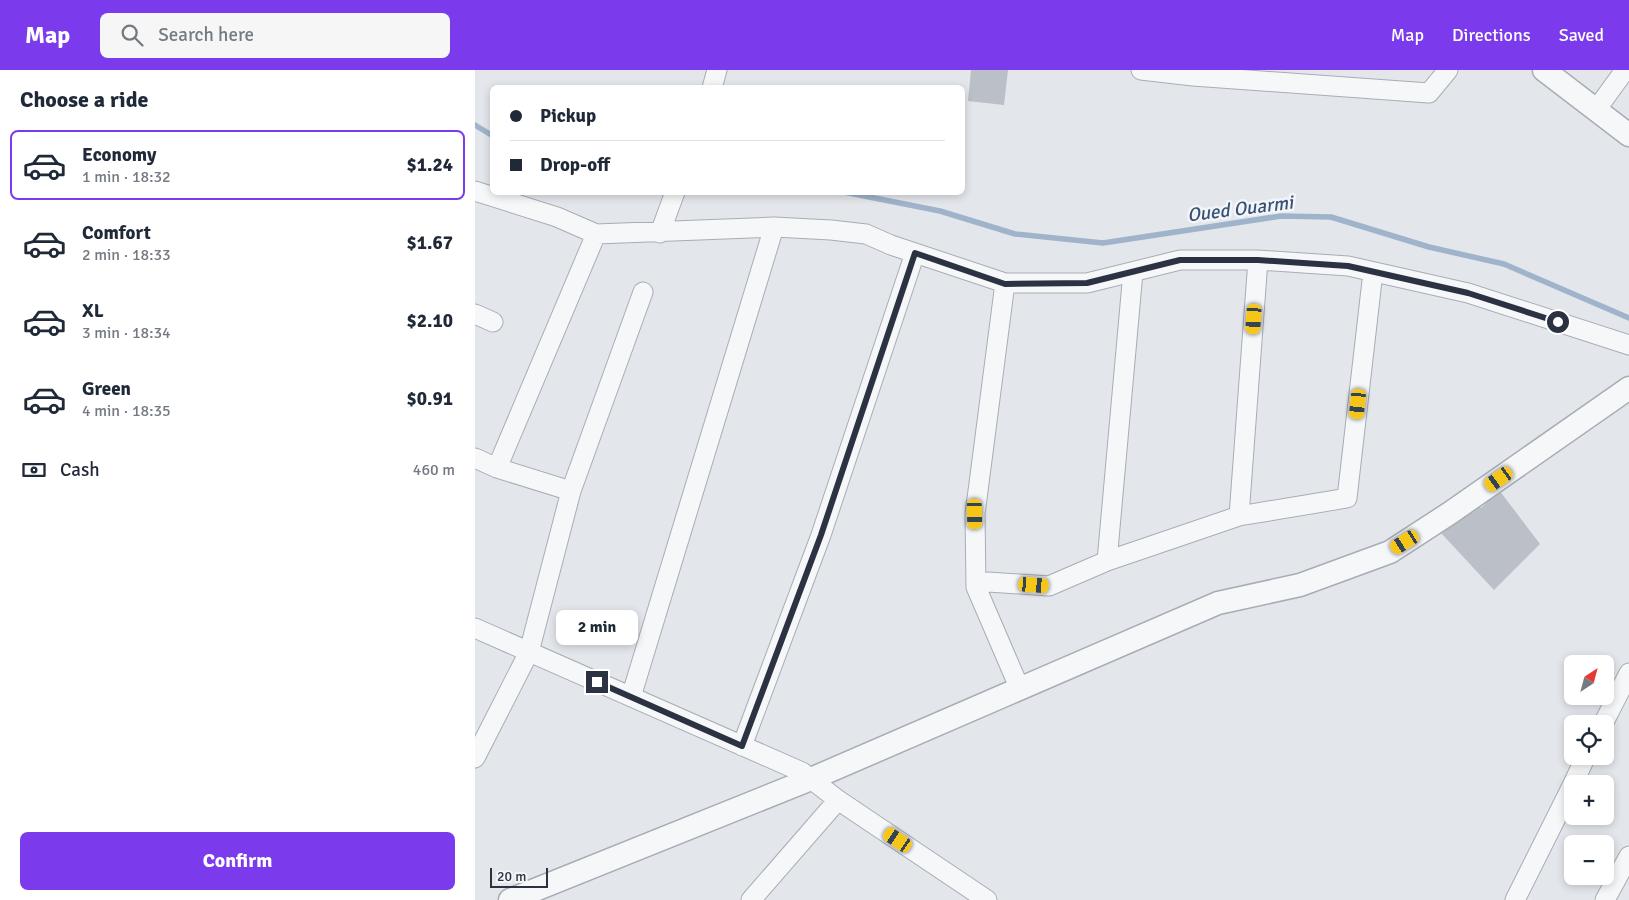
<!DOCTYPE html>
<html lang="en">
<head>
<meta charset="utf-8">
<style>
	:root { --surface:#fff; --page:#f6f6f7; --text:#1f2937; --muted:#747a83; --line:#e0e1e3; --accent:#7c3aed }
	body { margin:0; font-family:Signika,sans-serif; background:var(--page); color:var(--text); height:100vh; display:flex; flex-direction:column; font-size:19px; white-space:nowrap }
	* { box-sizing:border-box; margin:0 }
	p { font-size:16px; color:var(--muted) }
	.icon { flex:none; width:28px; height:28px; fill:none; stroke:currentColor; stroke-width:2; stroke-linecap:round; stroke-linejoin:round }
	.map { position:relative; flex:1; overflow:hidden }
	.drawer { display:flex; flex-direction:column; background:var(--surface); width:475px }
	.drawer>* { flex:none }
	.top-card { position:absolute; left:15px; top:15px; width:475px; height:110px; border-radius:8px; box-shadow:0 2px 8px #0003; display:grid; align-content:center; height:110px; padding:0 20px; background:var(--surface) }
	.needle { width:32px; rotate:36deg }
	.controls { position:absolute; left:1089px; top:585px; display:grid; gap:10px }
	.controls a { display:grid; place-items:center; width:50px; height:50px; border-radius:8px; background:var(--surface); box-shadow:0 2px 8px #0003; font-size:25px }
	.scale { position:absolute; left:15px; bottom:12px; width:58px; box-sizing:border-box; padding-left:5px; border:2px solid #2b3343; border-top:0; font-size:14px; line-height:18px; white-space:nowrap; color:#2b3343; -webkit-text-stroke:4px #f3f5f8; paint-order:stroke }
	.end { position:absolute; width:22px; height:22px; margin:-11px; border:6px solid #2b3343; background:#fff; box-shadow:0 0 0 2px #fff }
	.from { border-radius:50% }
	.bubble { position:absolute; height:35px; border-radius:8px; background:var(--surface); box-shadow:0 2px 8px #0003; font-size:16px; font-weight:700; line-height:35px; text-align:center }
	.car { position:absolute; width:15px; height:30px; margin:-15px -8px; border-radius:6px; box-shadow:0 0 4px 1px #0007; background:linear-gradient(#f5c518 24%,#345 0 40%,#f5c518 0 76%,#345 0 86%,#f5c518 0) }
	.top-card b { display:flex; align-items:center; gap:18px; height:48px; font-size:19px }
	.top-card b+b { border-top:1px solid var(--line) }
	.top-card i { width:12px; height:12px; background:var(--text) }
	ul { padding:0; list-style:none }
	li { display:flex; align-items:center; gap:15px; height:70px; margin:0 10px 8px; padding:0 10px; border:2px solid transparent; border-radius:8px }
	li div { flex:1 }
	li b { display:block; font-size:19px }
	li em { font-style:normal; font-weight:700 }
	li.on { border-color:var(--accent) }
	li>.icon { width:45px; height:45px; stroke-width:1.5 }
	h2 { padding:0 20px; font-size:22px; line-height:60px }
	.pay { display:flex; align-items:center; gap:12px; height:55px; padding:0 20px; font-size:19px }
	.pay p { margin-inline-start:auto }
	.button { display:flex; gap:10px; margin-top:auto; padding:10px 20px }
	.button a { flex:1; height:58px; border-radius:8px; background:var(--accent); color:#fff; font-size:20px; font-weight:700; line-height:58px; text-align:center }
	header { display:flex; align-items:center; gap:30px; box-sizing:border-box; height:70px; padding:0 25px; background:var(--accent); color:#fff }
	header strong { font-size:24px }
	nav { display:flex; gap:28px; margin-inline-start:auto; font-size:18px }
	.search { width:350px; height:45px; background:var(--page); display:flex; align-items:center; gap:12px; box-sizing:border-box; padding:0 18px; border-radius:8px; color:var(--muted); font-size:19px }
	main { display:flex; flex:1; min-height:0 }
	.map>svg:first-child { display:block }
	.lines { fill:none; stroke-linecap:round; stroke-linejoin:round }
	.stream { stroke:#9fb3ca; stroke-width:5.5 }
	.building { fill:#bbbfc8 }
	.minor-casing { stroke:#a8adb5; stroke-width:21 }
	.tertiary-casing { stroke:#a8adb5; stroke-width:25 }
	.minor { stroke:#f6f7f9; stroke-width:19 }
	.tertiary { stroke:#f6f7f9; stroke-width:22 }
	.route { stroke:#2b3343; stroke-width:6 }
	.labels { text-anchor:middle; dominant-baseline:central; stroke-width:5; stroke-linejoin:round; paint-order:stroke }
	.water-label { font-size:19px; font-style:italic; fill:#365177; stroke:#f3f5f8 }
</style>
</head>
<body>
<header>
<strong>Map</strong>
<div class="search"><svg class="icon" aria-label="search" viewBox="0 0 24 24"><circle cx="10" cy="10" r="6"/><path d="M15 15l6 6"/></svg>Search here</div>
<nav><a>Map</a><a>Directions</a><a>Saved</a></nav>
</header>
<main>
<section class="drawer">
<h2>Choose a ride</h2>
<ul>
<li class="on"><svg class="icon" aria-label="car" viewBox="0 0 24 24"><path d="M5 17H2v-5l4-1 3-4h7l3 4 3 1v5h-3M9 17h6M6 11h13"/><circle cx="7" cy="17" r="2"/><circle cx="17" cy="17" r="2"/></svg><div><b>Economy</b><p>1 min · 18:32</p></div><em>$1.24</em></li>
<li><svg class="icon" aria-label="car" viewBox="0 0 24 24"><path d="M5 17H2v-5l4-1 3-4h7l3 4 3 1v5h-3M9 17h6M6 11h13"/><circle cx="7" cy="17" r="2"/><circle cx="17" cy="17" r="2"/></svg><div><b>Comfort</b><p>2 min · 18:33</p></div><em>$1.67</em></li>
<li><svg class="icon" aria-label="car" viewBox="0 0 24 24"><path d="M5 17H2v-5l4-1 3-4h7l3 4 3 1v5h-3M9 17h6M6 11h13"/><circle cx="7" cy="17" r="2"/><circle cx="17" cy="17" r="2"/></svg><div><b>XL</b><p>3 min · 18:34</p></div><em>$2.10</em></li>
<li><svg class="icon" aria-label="car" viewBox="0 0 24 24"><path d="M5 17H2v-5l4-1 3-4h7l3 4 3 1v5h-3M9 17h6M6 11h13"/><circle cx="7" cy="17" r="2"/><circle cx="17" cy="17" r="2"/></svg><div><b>Green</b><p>4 min · 18:35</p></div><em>$0.91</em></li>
</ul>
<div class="pay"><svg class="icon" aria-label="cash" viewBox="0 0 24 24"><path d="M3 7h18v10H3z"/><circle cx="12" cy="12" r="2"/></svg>Cash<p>460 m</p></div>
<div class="button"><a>Confirm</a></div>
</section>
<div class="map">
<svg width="1154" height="830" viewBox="0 0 1154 830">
	<rect width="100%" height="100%" fill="#e3e6eb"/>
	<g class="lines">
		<path class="stream" d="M 0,55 L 18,66
			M 369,122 L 465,141 L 540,164 L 628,173 L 806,146 L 856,147 L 954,177 L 1029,194 L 1154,248"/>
	</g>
	<path class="building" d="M 496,0 L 533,0 L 529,35 L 493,31 Z
		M 1024,420 L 1065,474 L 1019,520 L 966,463 L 986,442 L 1001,433 L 1006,438 Z"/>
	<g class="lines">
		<defs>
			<path id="minor" d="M 666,0 L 718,6 L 954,23 L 973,0
				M 237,18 L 242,0
				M 1121,40 L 1150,0
				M 0,121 L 82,147 L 121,164 L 299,157 L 356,160 L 391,164 L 416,175 L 530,213 L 612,213 L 705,190 L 783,190 L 873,196 L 993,223 L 1154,275
				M 185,163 L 200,122
				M 530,213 L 500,444 L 501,517 L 544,617
				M 0,244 L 18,252
				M 0,388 L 22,398 L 96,421
				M 22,398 L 121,164
				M 764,446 L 783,190
				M 632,491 L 658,202
				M 501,517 L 513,512 L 574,516 L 632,491 L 764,446 L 872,428 L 898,202
				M 0,558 L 327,702 L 363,730 L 512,830
				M 156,627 L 299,157
				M 1128,654 L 1154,603
				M 267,676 L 346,465 L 440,183
				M 0,688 L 54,582 L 96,421 L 168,222
				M 1098,714 L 1111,686
				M 276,830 L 363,730
				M 1040,830 L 1098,714
				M 1130,830 L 1154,786"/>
			<path id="tertiary" d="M 1069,0 L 1154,65
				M 35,830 L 336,709 L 743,533 L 825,515 L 915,482 L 975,443 L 1154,318"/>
		</defs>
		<use href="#minor" class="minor-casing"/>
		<use href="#tertiary" class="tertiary-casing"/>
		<use href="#minor" class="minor"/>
		<use href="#tertiary" class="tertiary"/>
	</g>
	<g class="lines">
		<path class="route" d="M 122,612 L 267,676 L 346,465 L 440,183 L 530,214 L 612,213 L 705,190 L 783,190 L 873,196 L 993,223 L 1083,252"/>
	</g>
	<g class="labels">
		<g class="water-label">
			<text transform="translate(765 139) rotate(-7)">Oued Ouarmi</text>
		</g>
	</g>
</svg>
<div class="controls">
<a><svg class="needle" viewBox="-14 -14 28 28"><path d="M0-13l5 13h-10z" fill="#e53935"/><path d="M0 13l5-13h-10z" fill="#747a83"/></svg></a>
<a><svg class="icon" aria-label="locate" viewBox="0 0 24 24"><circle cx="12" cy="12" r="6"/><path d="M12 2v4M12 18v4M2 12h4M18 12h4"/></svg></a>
<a>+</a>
<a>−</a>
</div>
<div class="scale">20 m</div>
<i class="end from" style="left:1083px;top:252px"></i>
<i class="end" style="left:122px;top:612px"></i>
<div class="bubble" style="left:81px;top:540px;width:82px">2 min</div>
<i class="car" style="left:779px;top:249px;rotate:184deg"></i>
<i class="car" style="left:883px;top:334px;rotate:186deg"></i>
<i class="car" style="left:1024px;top:409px;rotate:235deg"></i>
<i class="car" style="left:500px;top:444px;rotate:179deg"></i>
<i class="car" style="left:930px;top:472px;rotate:238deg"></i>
<i class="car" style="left:559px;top:515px;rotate:94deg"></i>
<i class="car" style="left:423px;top:770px;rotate:304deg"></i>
<div class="top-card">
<b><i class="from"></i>Pickup</b>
<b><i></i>Drop-off</b>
</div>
</div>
</main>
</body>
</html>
